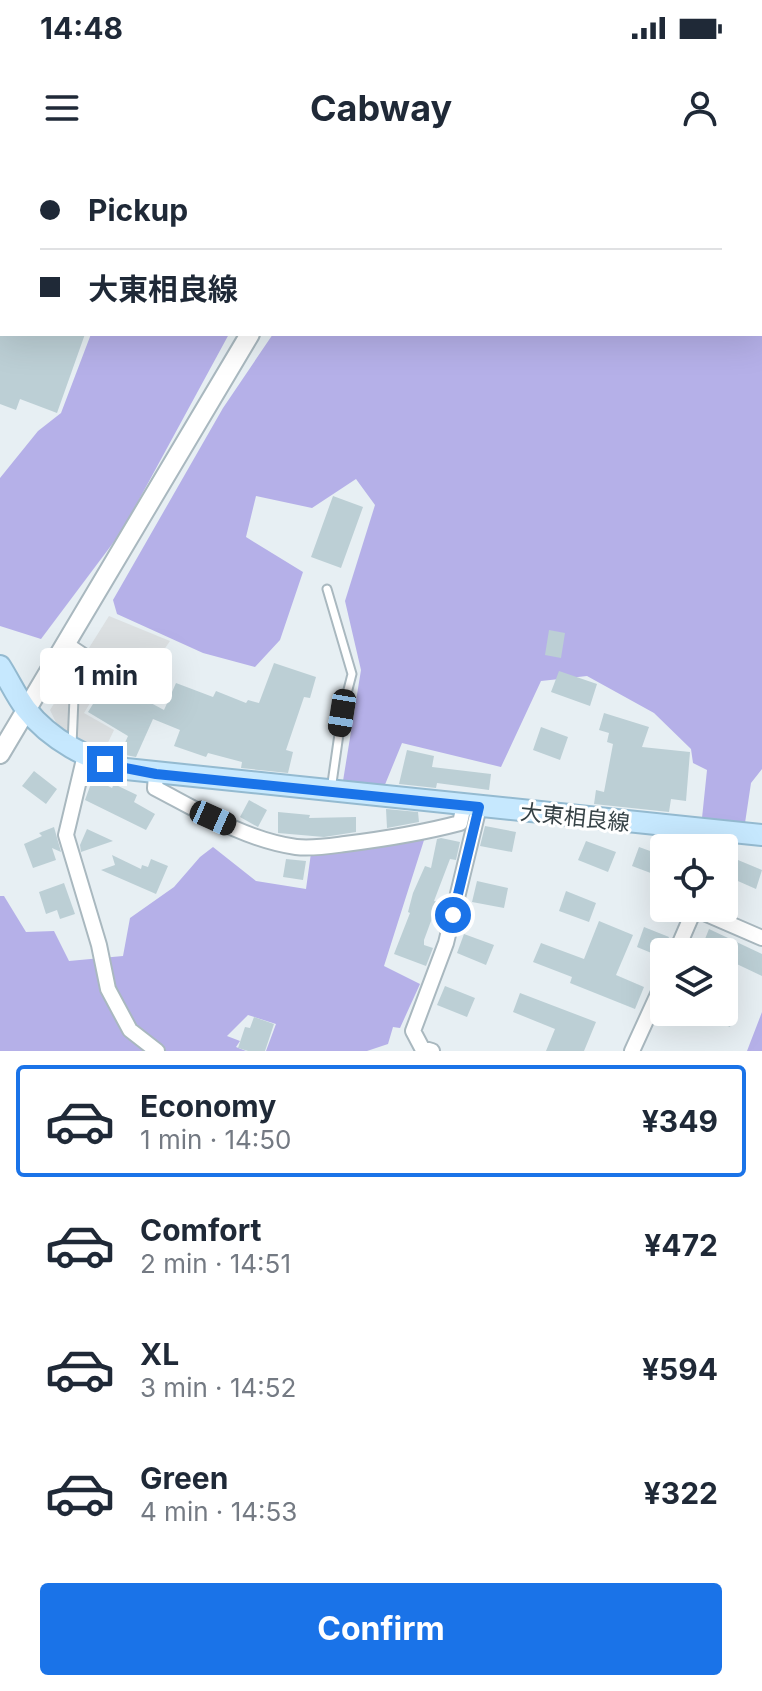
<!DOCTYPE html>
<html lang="en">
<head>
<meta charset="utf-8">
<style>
	:root { --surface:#fff; --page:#f2f2f3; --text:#1f2937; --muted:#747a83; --line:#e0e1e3; --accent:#1a73e8 }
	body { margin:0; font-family:Inter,"Noto Sans JP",sans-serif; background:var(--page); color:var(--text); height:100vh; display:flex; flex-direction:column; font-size:30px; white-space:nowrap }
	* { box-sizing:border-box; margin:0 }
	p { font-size:26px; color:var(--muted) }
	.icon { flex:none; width:44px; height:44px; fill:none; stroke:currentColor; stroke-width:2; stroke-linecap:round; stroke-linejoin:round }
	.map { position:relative; height:891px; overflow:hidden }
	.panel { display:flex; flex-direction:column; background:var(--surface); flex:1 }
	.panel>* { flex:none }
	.top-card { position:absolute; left:0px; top:0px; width:762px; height:176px; box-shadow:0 8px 32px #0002; display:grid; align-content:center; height:176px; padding:0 40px; background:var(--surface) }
	.tools { position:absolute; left:650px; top:674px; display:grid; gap:16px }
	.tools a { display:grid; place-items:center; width:88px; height:88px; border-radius:8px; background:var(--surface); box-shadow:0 8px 32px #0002; font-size:40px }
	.end { position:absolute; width:36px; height:36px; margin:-18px; border:10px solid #1a73e8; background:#fff; box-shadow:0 0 0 4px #fff }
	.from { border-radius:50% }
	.bubble { position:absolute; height:56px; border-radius:8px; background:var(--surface); box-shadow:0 8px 32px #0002; font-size:26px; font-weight:700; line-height:56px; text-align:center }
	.car { position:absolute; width:24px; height:48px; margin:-24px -12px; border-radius:10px; box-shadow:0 0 6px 2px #0007; background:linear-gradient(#222 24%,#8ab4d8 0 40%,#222 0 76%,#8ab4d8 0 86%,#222 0) }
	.top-card b { display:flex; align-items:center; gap:28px; height:76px; font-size:30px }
	.top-card b+b { border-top:2px solid var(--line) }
	.top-card i { width:20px; height:20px; background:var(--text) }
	ul { padding:14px 0 0; list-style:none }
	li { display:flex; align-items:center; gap:24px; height:112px; margin:0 16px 12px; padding:0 24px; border:4px solid transparent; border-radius:8px }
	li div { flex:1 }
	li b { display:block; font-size:30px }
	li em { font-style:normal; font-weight:700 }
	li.selected { border-color:var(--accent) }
	li>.icon { width:72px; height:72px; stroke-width:1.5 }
	.primary-button { display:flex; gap:16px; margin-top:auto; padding:16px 40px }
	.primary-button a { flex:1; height:92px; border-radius:8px; background:var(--accent); color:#fff; font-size:32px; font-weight:700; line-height:92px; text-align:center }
	.status { display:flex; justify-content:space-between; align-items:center; height:56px; padding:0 40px; background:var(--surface); direction:ltr }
	.status svg { height:22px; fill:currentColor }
	header { display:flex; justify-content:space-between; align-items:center; height:104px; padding:0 40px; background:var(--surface); font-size:36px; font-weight:700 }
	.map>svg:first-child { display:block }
	.green { fill:#b5b0e8 }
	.parking { fill:#dce0e2 }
	.building { fill:#bccfd5 }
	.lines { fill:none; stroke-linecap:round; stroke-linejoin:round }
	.service-casing { stroke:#a9b8bf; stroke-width:11 }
	.minor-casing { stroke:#a9b8bf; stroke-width:18 }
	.tertiary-casing { stroke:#a9b8bf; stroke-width:22 }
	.secondary-casing { stroke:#94bad0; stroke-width:24 }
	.service { stroke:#fff; stroke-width:7 }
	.minor { stroke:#fff; stroke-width:14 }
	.tertiary { stroke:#fff; stroke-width:18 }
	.secondary { stroke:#c6e8fe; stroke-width:20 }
	.route { stroke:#1a73e8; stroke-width:10 }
	.labels { text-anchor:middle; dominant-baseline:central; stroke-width:6; stroke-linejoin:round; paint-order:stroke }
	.street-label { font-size:22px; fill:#364246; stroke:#fff }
</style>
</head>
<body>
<div class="status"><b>14:48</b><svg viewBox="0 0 49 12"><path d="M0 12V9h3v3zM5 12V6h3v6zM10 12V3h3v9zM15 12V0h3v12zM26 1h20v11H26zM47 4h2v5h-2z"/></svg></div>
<header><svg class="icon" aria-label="menu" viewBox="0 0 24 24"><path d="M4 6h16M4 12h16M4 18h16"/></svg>Cabway<svg class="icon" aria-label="person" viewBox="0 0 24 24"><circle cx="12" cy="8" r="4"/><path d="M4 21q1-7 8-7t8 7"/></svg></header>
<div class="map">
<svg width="762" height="891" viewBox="0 0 762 891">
	<rect width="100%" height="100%" fill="#e7eff3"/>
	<path class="green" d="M 0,0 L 59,0 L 2,2 L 2,68 Z
		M 93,0 L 287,0 L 288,2 L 87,2 Z
		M 549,0 L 762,0 L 762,609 L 751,623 L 745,663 L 702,658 L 707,610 L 693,603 L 691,589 L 654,553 L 587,516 L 541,521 L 501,607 L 402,583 L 384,627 L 343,621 L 361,510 L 345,441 L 375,345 L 356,319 L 312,348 L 256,336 L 246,377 L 303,412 L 280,480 L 255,507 L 203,493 L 117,454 L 113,440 L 223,248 L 273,174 L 760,174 L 760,2 L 548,2 Z
		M 91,174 L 229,174 L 122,371 L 41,479 L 0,466 L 0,318 L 38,271 L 61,253 Z
		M 425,677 L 384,806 L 420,824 L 400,868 L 393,867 L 388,884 L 367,891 L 266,891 L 276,864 L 248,855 L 227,876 L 240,881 L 236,887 L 246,891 L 0,891 L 0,736 L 4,736 L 26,772 L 54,771 L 69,801 L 123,796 L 130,758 L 174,727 L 200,697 L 213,687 L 256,721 L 306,729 L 311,693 Z
		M 762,852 L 762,891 L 747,891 Z"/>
	<path class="parking" d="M 109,456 L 170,481 L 138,527 L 109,512 L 84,553 L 114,570 L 104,591 L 61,573 L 50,550 Z"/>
	<path class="building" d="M 0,174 L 85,174 L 57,253 L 20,239 L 16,250 L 0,244 Z
		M 333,336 L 363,347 L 341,408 L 311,397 Z
		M 549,470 L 565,473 L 561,498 L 545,495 Z
		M 274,503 L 316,517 L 310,538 L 304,537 L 286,590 L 293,592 L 288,613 L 241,608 L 242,602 L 208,593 L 206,597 L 174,586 L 180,570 L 153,559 L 136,597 L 120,594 L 128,576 L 88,552 L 111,515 L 136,530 L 134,534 L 164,550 L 176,523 L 213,537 L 216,531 L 246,543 L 248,540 L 259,543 Z
		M 559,511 L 597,524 L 590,546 L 551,532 Z
		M 604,553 L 649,567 L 642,587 L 690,592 L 686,641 L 671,639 L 669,652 L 594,644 L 596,630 L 604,632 L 613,584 L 607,582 L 609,573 L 599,570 Z
		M 541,567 L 568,577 L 560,600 L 533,590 Z
		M 407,590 L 434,596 L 432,607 L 491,614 L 489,630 L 437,623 L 436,628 L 399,624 Z
		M 34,611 L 57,629 L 46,644 L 22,626 Z
		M 93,618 L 112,628 L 114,624 L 137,635 L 134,642 L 155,654 L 146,670 L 85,640 Z
		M 249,640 L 267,650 L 258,667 L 240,657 Z
		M 386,649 L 418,652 L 419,662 L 387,668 Z
		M 278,652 L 310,655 L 309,658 L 356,657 L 356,672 L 324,677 L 278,673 Z
		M 485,666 L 516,672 L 512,692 L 480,686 Z
		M 54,667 L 61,692 L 52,688 L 56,700 L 33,708 L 24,684 L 42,676 L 39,673 Z
		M 87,669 L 113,681 L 81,692 L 80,685 Z
		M 441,678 L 460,682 L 456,700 L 450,699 L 434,741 L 438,742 L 424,780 L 424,785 L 433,788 L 426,806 L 394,794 L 410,753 L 408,752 L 413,733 L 425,706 L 431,708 L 437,679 Z
		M 586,681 L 616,692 L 608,712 L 578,700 Z
		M 639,687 L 664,696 L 664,718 L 632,706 Z
		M 112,695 L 141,709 L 142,705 L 148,707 L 151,699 L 168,706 L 156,734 L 101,710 L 115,705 Z
		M 286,699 L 306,701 L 303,720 L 283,717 Z
		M 738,700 L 762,710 L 756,729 L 731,718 Z
		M 477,721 L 508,728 L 504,748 L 472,742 Z
		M 64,723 L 75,754 L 60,759 L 57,750 L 46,754 L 39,732 Z
		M 566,731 L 596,743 L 589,762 L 559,751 Z
		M 599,761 L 633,775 L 616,815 L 644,827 L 635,849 L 570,823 L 572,817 L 533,802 L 541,783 L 584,799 Z
		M 644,767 L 669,777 L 661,797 L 637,787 Z
		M 709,769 L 762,794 L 762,816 L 724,798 L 724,792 L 710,792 L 701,789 Z
		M 464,774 L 494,785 L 486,805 L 457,793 Z
		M 445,826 L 475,838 L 467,857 L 437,845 Z
		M 520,833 L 596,862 L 584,891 L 546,891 L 555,869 L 513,852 Z
		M 695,852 L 735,852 L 730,867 Z
		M 254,857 L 274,864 L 265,891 L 248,891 L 238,888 L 245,867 L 250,868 Z"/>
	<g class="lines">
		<defs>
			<path id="service" d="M 327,429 L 352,514 L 342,553 L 331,630
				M 69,482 L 96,500 L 74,538 L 72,585"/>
			<path id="minor" d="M 85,595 L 66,675 L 99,785 L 108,829 L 130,870 L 157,891
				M 156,614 L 155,628 C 199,651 246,680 296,687 C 312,689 330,686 345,684 C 385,679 422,673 460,663 L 464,645
				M 695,749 L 762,778
				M 676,792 L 695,748
				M 432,891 L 422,888 L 413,871 L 446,783 L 479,647
				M 632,891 L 664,821"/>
			<path id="tertiary" d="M 353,2 L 355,0
				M 0,594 L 250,174"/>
			<path id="secondary" d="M 0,506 C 9,520 16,536 26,549 C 50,580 89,600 126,609 L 762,675"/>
		</defs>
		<use href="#service" class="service-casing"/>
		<use href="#minor" class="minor-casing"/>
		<use href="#tertiary" class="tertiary-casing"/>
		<use href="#secondary" class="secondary-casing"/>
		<use href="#service" class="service"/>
		<use href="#minor" class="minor"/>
		<use href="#tertiary" class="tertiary"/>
		<use href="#secondary" class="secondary"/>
	</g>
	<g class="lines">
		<path class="route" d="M 105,604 L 156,614 L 479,647 L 453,755"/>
	</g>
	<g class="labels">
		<g class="street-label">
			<text transform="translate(575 657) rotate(6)">大東相良線</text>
		</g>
	</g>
</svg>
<div class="tools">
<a><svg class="icon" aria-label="locate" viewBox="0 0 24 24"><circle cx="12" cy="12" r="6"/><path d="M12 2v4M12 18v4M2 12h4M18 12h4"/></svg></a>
<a><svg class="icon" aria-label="layers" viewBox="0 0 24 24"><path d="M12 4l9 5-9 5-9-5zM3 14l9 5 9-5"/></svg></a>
</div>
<i class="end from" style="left:453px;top:755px"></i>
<i class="end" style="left:105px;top:604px"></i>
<div class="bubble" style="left:40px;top:488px;width:132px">1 min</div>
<i class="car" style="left:342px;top:553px;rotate:189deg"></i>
<i class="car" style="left:213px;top:658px;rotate:114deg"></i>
<div class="top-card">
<b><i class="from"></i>Pickup</b>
<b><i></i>大東相良線</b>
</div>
</div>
<section class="panel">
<ul>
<li class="selected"><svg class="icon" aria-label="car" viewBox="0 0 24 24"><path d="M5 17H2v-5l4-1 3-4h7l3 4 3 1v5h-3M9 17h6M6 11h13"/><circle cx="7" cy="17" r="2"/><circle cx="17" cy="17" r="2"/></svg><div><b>Economy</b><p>1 min · 14:50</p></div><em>¥349</em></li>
<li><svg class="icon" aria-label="car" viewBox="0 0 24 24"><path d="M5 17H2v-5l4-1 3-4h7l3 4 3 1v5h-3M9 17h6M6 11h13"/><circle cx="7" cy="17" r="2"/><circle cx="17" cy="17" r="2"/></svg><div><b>Comfort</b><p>2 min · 14:51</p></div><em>¥472</em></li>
<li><svg class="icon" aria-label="car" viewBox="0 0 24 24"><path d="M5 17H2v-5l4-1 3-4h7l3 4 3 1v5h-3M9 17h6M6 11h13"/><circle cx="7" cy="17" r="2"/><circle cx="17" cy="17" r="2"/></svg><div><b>XL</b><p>3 min · 14:52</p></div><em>¥594</em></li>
<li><svg class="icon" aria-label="car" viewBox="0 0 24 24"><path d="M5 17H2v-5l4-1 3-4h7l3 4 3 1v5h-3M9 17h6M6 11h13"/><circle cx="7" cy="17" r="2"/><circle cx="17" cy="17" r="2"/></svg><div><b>Green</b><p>4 min · 14:53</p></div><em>¥322</em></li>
</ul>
<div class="primary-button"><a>Confirm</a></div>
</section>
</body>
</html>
